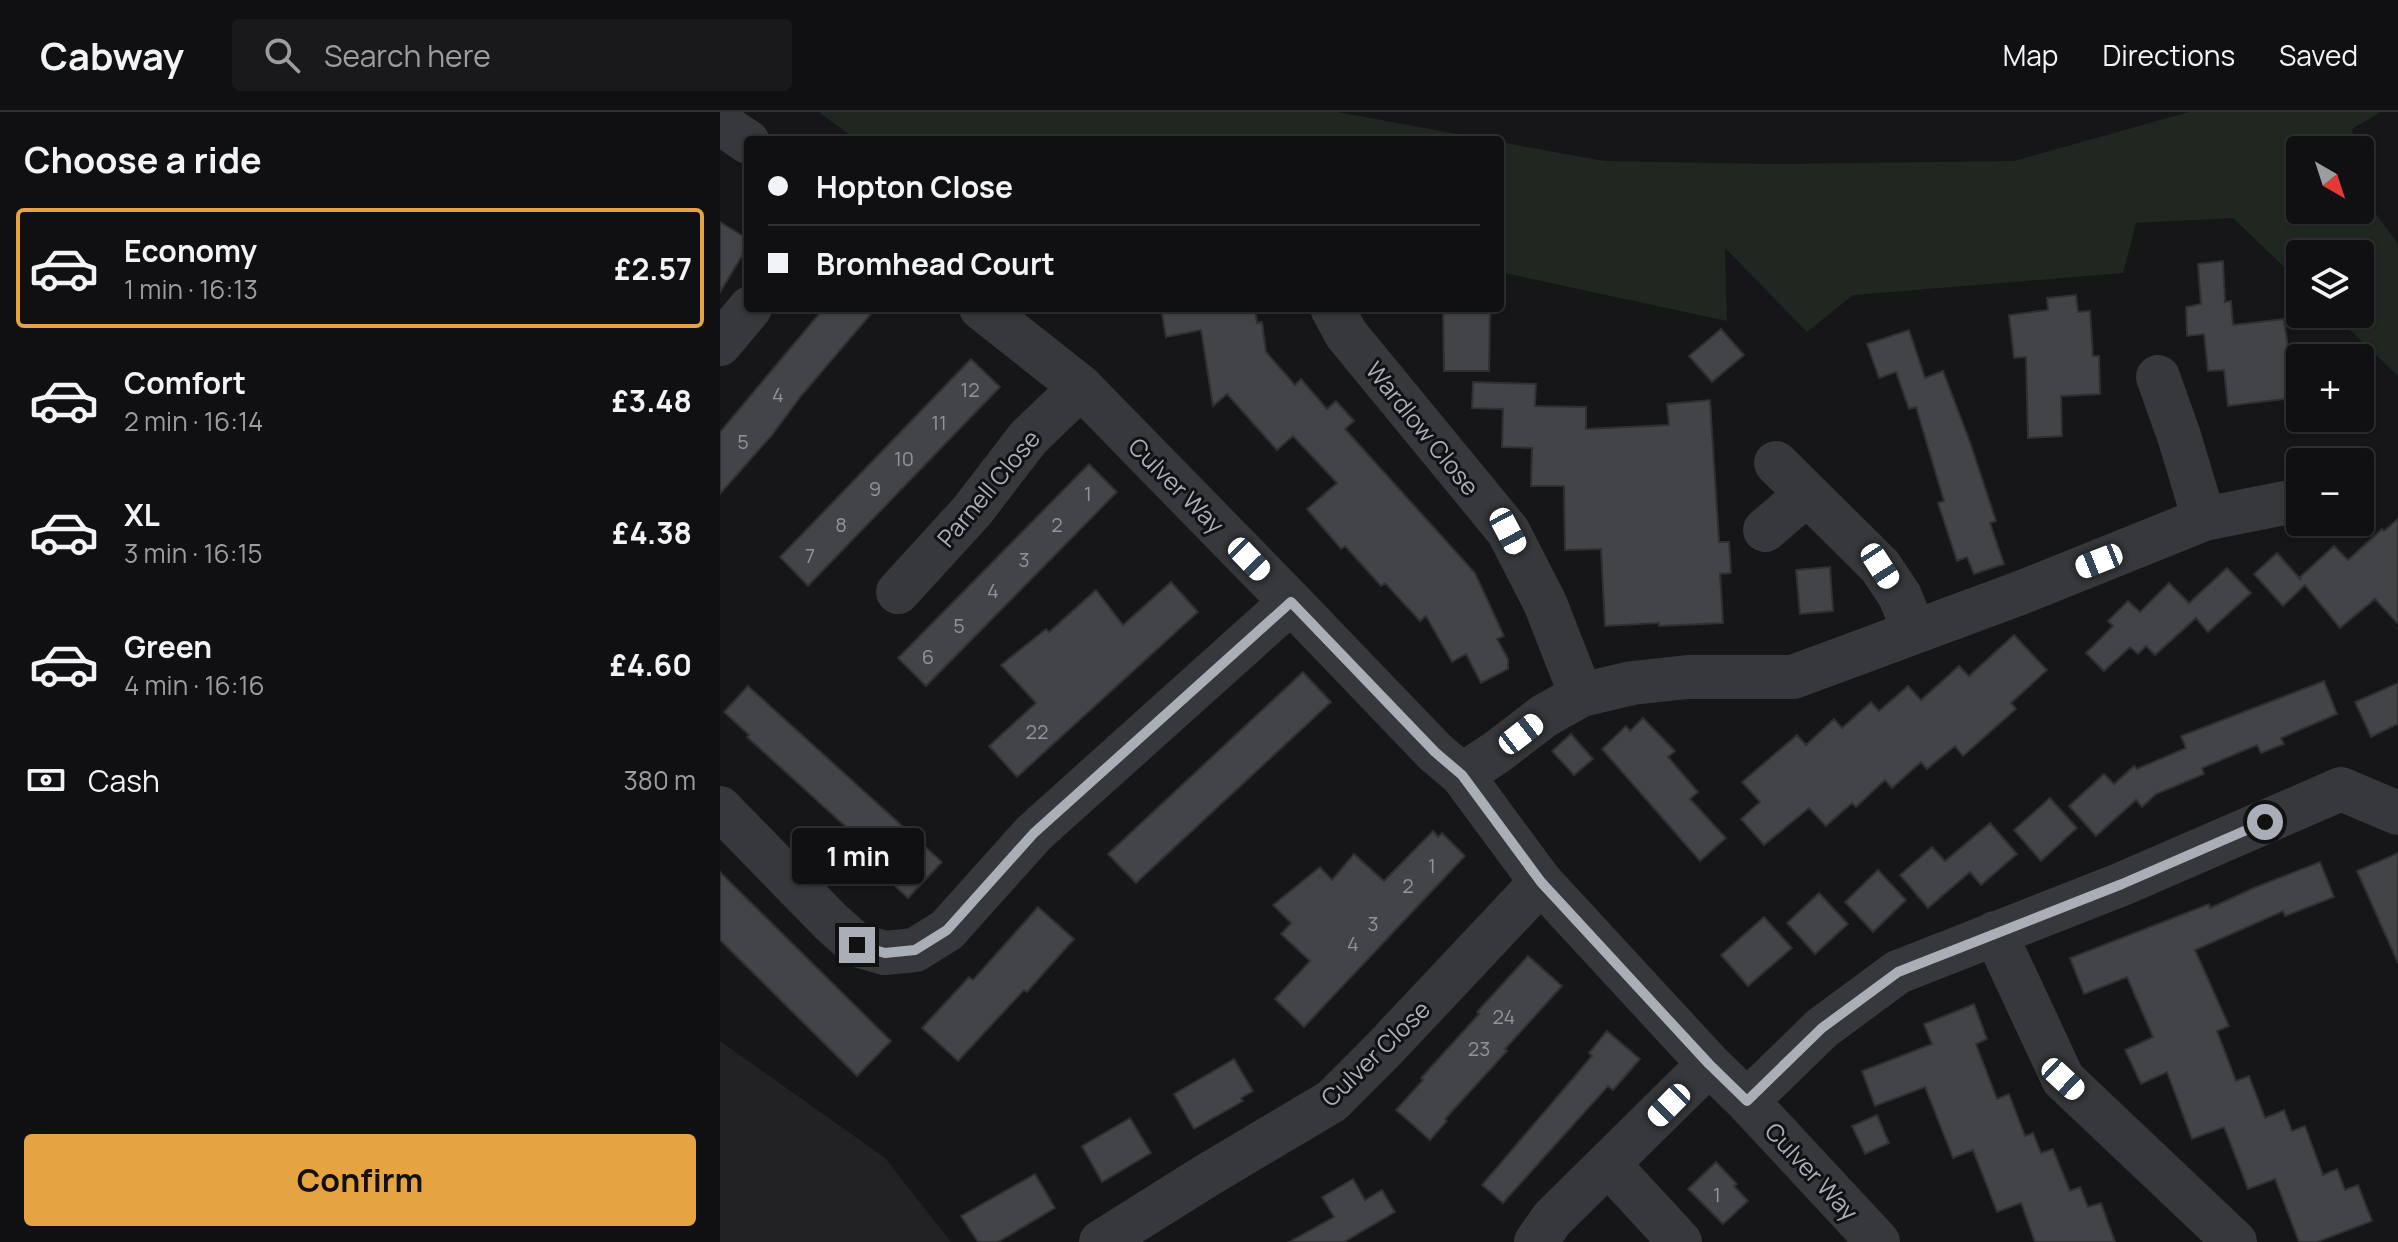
<!DOCTYPE html>
<html lang="en">
<head>
<meta charset="utf-8">
<style>
	:root { --surface:#101012; --page:#19191b; --text:#f1f3f6; --muted:#9c9d9f; --line:#303032; --accent:#e5a441 }
	body { margin:0; font-family:Manrope,sans-serif; background:var(--page); color:var(--text); height:100vh; display:flex; flex-direction:column; font-size:30px; white-space:nowrap }
	* { box-sizing:border-box; margin:0 }
	p { font-size:26px; color:var(--muted) }
	.icon { flex:none; width:44px; height:44px; fill:none; stroke:currentColor; stroke-width:2; stroke-linecap:round; stroke-linejoin:round }
	.map { position:relative; flex:1; overflow:hidden }
	.side { display:flex; flex-direction:column; background:var(--surface); width:720px }
	.side>* { flex:none }
	.hud { position:absolute; left:24px; top:24px; width:760px; height:176px; border-radius:8px; box-shadow:0 2px 6px #0004,0 0 0 2px var(--line); display:grid; align-content:center; height:176px; padding:0 24px; background:var(--surface) }
	.needle { width:52px; rotate:141deg }
	.buttons { position:absolute; left:1566px; top:24px; display:grid; gap:16px }
	.buttons a { display:grid; place-items:center; width:88px; height:88px; border-radius:8px; background:var(--surface); box-shadow:0 2px 6px #0004,0 0 0 2px var(--line); font-size:40px }
	.end { position:absolute; width:36px; height:36px; margin:-18px; border:10px solid #a9aeb7; background:#111; box-shadow:0 0 0 4px #111 }
	.from { border-radius:50% }
	.bubble { position:absolute; height:56px; border-radius:8px; background:var(--surface); box-shadow:0 2px 6px #0004,0 0 0 2px var(--line); font-size:26px; font-weight:700; line-height:56px; text-align:center }
	.car { position:absolute; width:24px; height:48px; margin:-24px -12px; border-radius:10px; box-shadow:0 0 6px 2px #0007; background:linear-gradient(#fff 24%,#345 0 40%,#fff 0 76%,#345 0 86%,#fff 0) }
	.hud b { display:flex; align-items:center; gap:28px; height:76px; font-size:30px }
	.hud b+b { border-top:2px solid var(--line) }
	.hud i { width:20px; height:20px; background:var(--text) }
	ul { padding:0; list-style:none }
	li { display:flex; align-items:center; gap:24px; height:120px; margin:0 16px 12px; padding:0 8px; border:4px solid transparent; border-radius:8px }
	li div { flex:1 }
	li b { display:block; font-size:30px }
	li em { font-style:normal; font-weight:700 }
	li.selected { border-color:var(--accent) }
	li>.icon { width:72px; height:72px; stroke-width:1.5 }
	h2 { padding:0 24px; font-size:36px; line-height:96px }
	.pay { display:flex; align-items:center; gap:20px; height:88px; padding:0 24px; font-size:30px }
	.pay p { margin-inline-start:auto }
	.action { display:flex; gap:16px; margin-top:auto; padding:16px 24px }
	.action a { flex:1; height:92px; border-radius:8px; background:var(--accent); color:#111; font-size:32px; font-weight:700; line-height:92px; text-align:center }
	header { display:flex; align-items:center; gap:48px; box-sizing:border-box; height:112px; padding:0 40px; background:var(--surface); border-bottom:2px solid var(--line) }
	header strong { font-size:38px }
	nav { display:flex; gap:44px; margin-inline-start:auto; font-size:28px }
	.search { width:560px; height:72px; background:var(--page); display:flex; align-items:center; gap:20px; box-sizing:border-box; padding:0 28px; border-radius:8px; color:var(--muted); font-size:30px }
	main { display:flex; flex:1; min-height:0 }
	.map>svg:first-child { display:block }
	.built { fill:#222224 }
	.green { fill:#202721 }
	.building { fill:#434447; stroke:#303033; stroke-width:2 }
	.lines { fill:none; stroke-linecap:round; stroke-linejoin:round }
	.minor { stroke:#37383c; stroke-width:44 }
	.route { stroke:#a9aeb7; stroke-width:10 }
	.labels { text-anchor:middle; dominant-baseline:central; stroke-width:6; stroke-linejoin:round; paint-order:stroke }
	.number-label { font-size:20px; fill:#90949b }
	.street-label { font-size:24px; fill:#a9aeb7; stroke:#111113 }
</style>
</head>
<body>
<header>
<strong>Cabway</strong>
<div class="search"><svg class="icon" aria-label="search" viewBox="0 0 24 24"><circle cx="10" cy="10" r="6"/><path d="M15 15l6 6"/></svg>Search here</div>
<nav><a>Map</a><a>Directions</a><a>Saved</a></nav>
</header>
<main>
<section class="side">
<h2>Choose a ride</h2>
<ul>
<li class="selected"><svg class="icon" aria-label="car" viewBox="0 0 24 24"><path d="M5 17H2v-5l4-1 3-4h7l3 4 3 1v5h-3M9 17h6M6 11h13"/><circle cx="7" cy="17" r="2"/><circle cx="17" cy="17" r="2"/></svg><div><b>Economy</b><p>1 min · 16:13</p></div><em>£2.57</em></li>
<li><svg class="icon" aria-label="car" viewBox="0 0 24 24"><path d="M5 17H2v-5l4-1 3-4h7l3 4 3 1v5h-3M9 17h6M6 11h13"/><circle cx="7" cy="17" r="2"/><circle cx="17" cy="17" r="2"/></svg><div><b>Comfort</b><p>2 min · 16:14</p></div><em>£3.48</em></li>
<li><svg class="icon" aria-label="car" viewBox="0 0 24 24"><path d="M5 17H2v-5l4-1 3-4h7l3 4 3 1v5h-3M9 17h6M6 11h13"/><circle cx="7" cy="17" r="2"/><circle cx="17" cy="17" r="2"/></svg><div><b>XL</b><p>3 min · 16:15</p></div><em>£4.38</em></li>
<li><svg class="icon" aria-label="car" viewBox="0 0 24 24"><path d="M5 17H2v-5l4-1 3-4h7l3 4 3 1v5h-3M9 17h6M6 11h13"/><circle cx="7" cy="17" r="2"/><circle cx="17" cy="17" r="2"/></svg><div><b>Green</b><p>4 min · 16:16</p></div><em>£4.60</em></li>
</ul>
<div class="pay"><svg class="icon" aria-label="cash" viewBox="0 0 24 24"><path d="M3 7h18v10H3z"/><circle cx="12" cy="12" r="2"/></svg>Cash<p>380 m</p></div>
<div class="action"><a>Confirm</a></div>
</section>
<div class="map">
<svg width="1678" height="1130" viewBox="0 0 1678 1130">
	<rect width="100%" height="100%" fill="#161618"/>
	<path class="built" d="M 0,929 L 165,1046 L 231,1130 L 0,1130 Z"/>
	<path class="green" d="M 99,0 L 617,0 L 770,28 L 136,28 Z
		M 1469,0 L 1661,0 L 1632,17 L 1636,38 L 1580,38 L 1580,98 L 1640,98 L 1640,54 L 1648,91 L 1678,132 L 1678,264 L 1613,202 L 1640,202 L 1640,142 L 1580,142 L 1580,170 L 1513,106 L 1416,111 L 1403,161 L 1133,183 L 1087,220 L 1005,136 L 1007,209 L 780,160 L 780,30 L 884,49 L 1051,52 L 1294,49 Z"/>
	<path class="building" d="M 0,110 L 28,127 L 28,134 L 0,180 Z
		M 1503,149 L 1505,190 L 1511,189 L 1513,213 L 1564,207 L 1569,245 L 1580,244 L 1580,285 L 1508,294 L 1504,258 L 1488,259 L 1484,222 L 1467,224 L 1466,195 L 1481,192 L 1478,152 Z
		M 1356,183 L 1358,200 L 1370,199 L 1373,244 L 1379,244 L 1380,282 L 1341,284 L 1342,324 L 1308,326 L 1306,245 L 1294,246 L 1289,203 L 1328,198 L 1327,186 Z
		M 104,196 L 156,196 L 81,284 L 52,323 L 0,382 L 0,320 Z
		M 441,196 L 535,196 L 537,211 L 542,210 L 546,240 L 575,273 L 581,267 L 607,297 L 616,289 L 634,309 L 625,317 L 755,461 L 784,524 L 777,527 L 788,547 L 788,557 L 761,571 L 746,542 L 732,550 L 706,504 L 700,509 L 665,471 L 661,474 L 625,434 L 621,437 L 587,397 L 617,371 L 573,324 L 557,338 L 507,282 L 493,294 L 481,218 L 446,225 Z
		M 723,196 L 770,196 L 769,259 L 724,259 Z
		M 1001,217 L 1024,243 L 992,270 L 969,244 Z
		M 1189,218 L 1205,266 L 1223,259 L 1250,330 L 1276,409 L 1270,411 L 1284,452 L 1254,462 L 1247,445 L 1237,449 L 1218,391 L 1224,389 L 1196,295 L 1189,297 L 1176,260 L 1159,266 L 1147,232 Z
		M 251,247 L 280,275 L 88,474 L 60,445 Z
		M 753,270 L 816,272 L 815,294 L 866,295 L 866,317 L 949,313 L 947,292 L 990,288 L 999,430 L 1009,430 L 1011,461 L 1000,462 L 1003,511 L 939,514 L 939,511 L 885,514 L 881,437 L 845,438 L 844,374 L 811,374 L 812,336 L 782,335 L 783,297 L 752,296 Z
		M 369,352 L 397,380 L 206,574 L 178,546 Z
		M 1678,407 L 1678,512 L 1655,487 L 1620,516 L 1585,473 L 1563,494 L 1534,462 L 1557,441 L 1581,468 L 1579,466 L 1614,434 L 1628,448 L 1662,417 L 1664,419 Z
		M 1110,455 L 1113,499 L 1080,502 L 1076,458 Z
		M 1507,456 L 1531,481 L 1488,520 L 1476,506 L 1435,543 L 1426,534 L 1418,542 L 1410,535 L 1384,559 L 1366,541 L 1393,514 L 1388,509 L 1408,489 L 1420,500 L 1449,471 L 1469,491 Z
		M 451,470 L 478,500 L 297,665 L 269,634 L 316,591 L 281,553 L 326,517 L 329,520 L 376,478 L 403,513 Z
		M 1294,523 L 1327,558 L 1291,591 L 1296,597 L 1243,644 L 1235,634 L 1207,657 L 1201,650 L 1172,676 L 1165,668 L 1136,695 L 1132,691 L 1106,714 L 1089,696 L 1044,733 L 1021,707 L 1040,690 L 1022,670 L 1077,623 L 1086,633 L 1114,607 L 1122,616 L 1151,590 L 1159,599 L 1188,574 L 1201,588 L 1239,554 L 1249,564 Z
		M 583,560 L 611,590 L 416,771 L 388,742 Z
		M 1604,569 L 1617,602 L 1561,626 L 1564,632 L 1541,641 L 1537,633 L 1482,656 L 1484,662 L 1436,682 L 1422,695 L 1416,688 L 1376,724 L 1349,694 L 1384,662 L 1394,672 L 1414,654 L 1417,657 L 1466,636 L 1461,624 Z
		M 1678,571 L 1678,612 L 1651,625 L 1635,590 Z
		M 28,574 L 222,750 L 188,786 L 139,741 L 146,733 L 27,625 L 29,623 L 4,600 Z
		M 923,606 L 955,639 L 948,645 L 978,680 L 970,687 L 1006,726 L 980,749 L 882,637 L 906,614 L 910,619 Z
		M 851,622 L 873,647 L 854,663 L 832,639 Z
		M 1330,686 L 1357,716 L 1321,749 L 1294,718 Z
		M 1270,711 L 1297,742 L 1261,773 L 1250,760 L 1208,796 L 1180,763 L 1212,735 L 1225,749 Z
		M 713,719 L 718,725 L 722,721 L 745,744 L 584,915 L 555,887 L 590,849 L 561,822 L 571,811 L 553,793 L 600,755 L 612,768 L 634,742 L 664,769 Z
		M 1678,741 L 1678,851 L 1637,759 Z
		M 1600,750 L 1614,785 L 1565,804 L 1563,799 L 1475,838 L 1509,914 L 1497,919 L 1516,969 L 1529,964 L 1545,1006 L 1564,998 L 1572,1019 L 1585,1014 L 1603,1063 L 1617,1057 L 1625,1078 L 1638,1073 L 1652,1109 L 1597,1130 L 1579,1130 L 1555,1067 L 1528,1077 L 1504,1015 L 1472,1027 L 1447,960 L 1421,972 L 1405,938 L 1433,925 L 1407,865 L 1364,882 L 1350,846 L 1489,792 L 1490,796 L 1536,775 Z
		M 1158,758 L 1186,788 L 1153,820 L 1125,790 Z
		M 0,760 L 171,929 L 137,964 L 0,828 Z
		M 1099,781 L 1128,812 L 1095,842 L 1067,811 Z
		M 318,795 L 354,827 L 307,880 L 304,878 L 238,949 L 202,916 L 249,865 L 253,868 Z
		M 1044,805 L 1072,836 L 1028,874 L 1001,843 Z
		M 808,844 L 842,874 L 785,937 L 787,939 L 725,1007 L 727,1009 L 710,1028 L 676,998 L 703,968 L 701,966 L 759,902 L 757,900 Z
		M 1254,892 L 1267,927 L 1256,932 L 1277,987 L 1289,982 L 1305,1024 L 1313,1021 L 1321,1041 L 1333,1037 L 1350,1079 L 1360,1075 L 1368,1095 L 1381,1091 L 1395,1130 L 1315,1130 L 1301,1091 L 1277,1100 L 1253,1038 L 1233,1046 L 1205,975 L 1155,994 L 1142,959 L 1212,932 L 1204,912 Z
		M 887,919 L 920,947 L 893,978 L 888,974 L 783,1091 L 762,1073 L 872,944 L 869,941 Z
		M 514,947 L 533,979 L 521,986 L 523,989 L 474,1017 L 454,982 Z
		M 1157,1003 L 1169,1031 L 1145,1042 L 1132,1014 Z
		M 410,1006 L 431,1041 L 382,1070 L 362,1034 Z
		M 996,1050 L 1017,1072 L 1014,1074 L 1028,1089 L 1003,1112 L 968,1077 Z
		M 315,1062 L 335,1096 L 278,1130 L 258,1130 L 241,1104 Z
		M 633,1067 L 645,1088 L 662,1078 L 675,1100 L 624,1130 L 569,1130 L 614,1105 L 602,1085 Z"/>
	<g class="lines">
		<path class="minor" d="M 0,11 L 28,30
			M 261,196 L 361,275 L 571,490 L 715,640 L 742,663 L 821,770 L 989,952 L 1027,989 L 1158,1130
			M 612,196 L 626,222 L 788,419 L 825,491 L 861,583
			M 0,232 L 30,196
			M 1438,265 L 1459,324 L 1484,407
			M 1056,351 L 1160,454 L 1180,484 L 1194,519
			M 1045,418 L 1087,382
			M 178,480 L 252,399 L 308,326 L 361,275
			M 742,663 L 777,640 L 824,604 L 861,583 L 912,571 L 968,565 L 1073,565 L 1300,481 L 1484,407 L 1564,391
			M 0,696 L 111,810 L 137,833 L 165,841 L 195,838 L 227,818 L 314,721 L 571,490
			M 1275,821 L 1343,967 L 1515,1130
			M 1027,989 L 1102,916 L 1178,860 L 1402,772 L 1621,677 L 1678,701
			M 889,1053 L 960,1130
			M 381,1130 L 486,1064 L 612,989 L 663,938 L 821,770
			M 816,1130 L 832,1107 L 989,952"/>
	</g>
	<g class="lines">
		<path class="route" d="M 137,833 L 165,841 L 195,838 L 227,818 L 314,721 L 571,490 L 715,640 L 742,663 L 821,770 L 989,952 L 1027,989 L 1102,916 L 1178,860 L 1402,772 L 1545,710"/>
	</g>
	<g class="labels">
		<g class="number-label">
			<text x="250" y="277">12</text>
			<text x="58" y="282">4</text>
			<text x="219" y="310">11</text>
			<text x="23" y="329">5</text>
			<text x="184" y="346">10</text>
			<text x="155" y="376">9</text>
			<text x="368" y="381">1</text>
			<text x="121" y="412">8</text>
			<text x="337" y="412">2</text>
			<text x="90" y="443">7</text>
			<text x="304" y="447">3</text>
			<text x="273" y="478">4</text>
			<text x="239" y="513">5</text>
			<text x="208" y="544">6</text>
			<text x="317" y="619">22</text>
			<text x="712" y="753">1</text>
			<text x="688" y="773">2</text>
			<text x="653" y="811">3</text>
			<text x="633" y="831">4</text>
			<text x="784" y="904">24</text>
			<text x="759" y="936">23</text>
			<text x="997" y="1082">1</text>
		</g>
		<g class="street-label">
			<text transform="translate(703 316) rotate(51)">Wardlow Close</text>
			<text transform="translate(457 373) rotate(45)">Culver Way</text>
			<text transform="translate(268 376) rotate(-50)">Parnell Close</text>
			<text transform="translate(655 941) rotate(-44)">Culver Close</text>
			<text transform="translate(1092 1059) rotate(47)">Culver Way</text>
		</g>
	</g>
</svg>
<div class="buttons">
<a><svg class="needle" viewBox="-14 -14 28 28"><path d="M0-13l5 13h-10z" fill="#e53935"/><path d="M0 13l5-13h-10z" fill="#9c9d9f"/></svg></a>
<a><svg class="icon" aria-label="layers" viewBox="0 0 24 24"><path d="M12 4l9 5-9 5-9-5zM3 14l9 5 9-5"/></svg></a>
<a>+</a>
<a>−</a>
</div>
<i class="end from" style="left:1545px;top:710px"></i>
<i class="end" style="left:137px;top:833px"></i>
<div class="bubble" style="left:72px;top:716px;width:132px">1 min</div>
<i class="car" style="left:788px;top:419px;rotate:152deg"></i>
<i class="car" style="left:529px;top:447px;rotate:136deg"></i>
<i class="car" style="left:1379px;top:449px;rotate:248deg"></i>
<i class="car" style="left:1160px;top:454px;rotate:147deg"></i>
<i class="car" style="left:801px;top:622px;rotate:52deg"></i>
<i class="car" style="left:1343px;top:967px;rotate:133deg"></i>
<i class="car" style="left:949px;top:993px;rotate:225deg"></i>
<div class="hud">
<b><i class="from"></i>Hopton Close</b>
<b><i></i>Bromhead Court</b>
</div>
</div>
</main>
</body>
</html>
